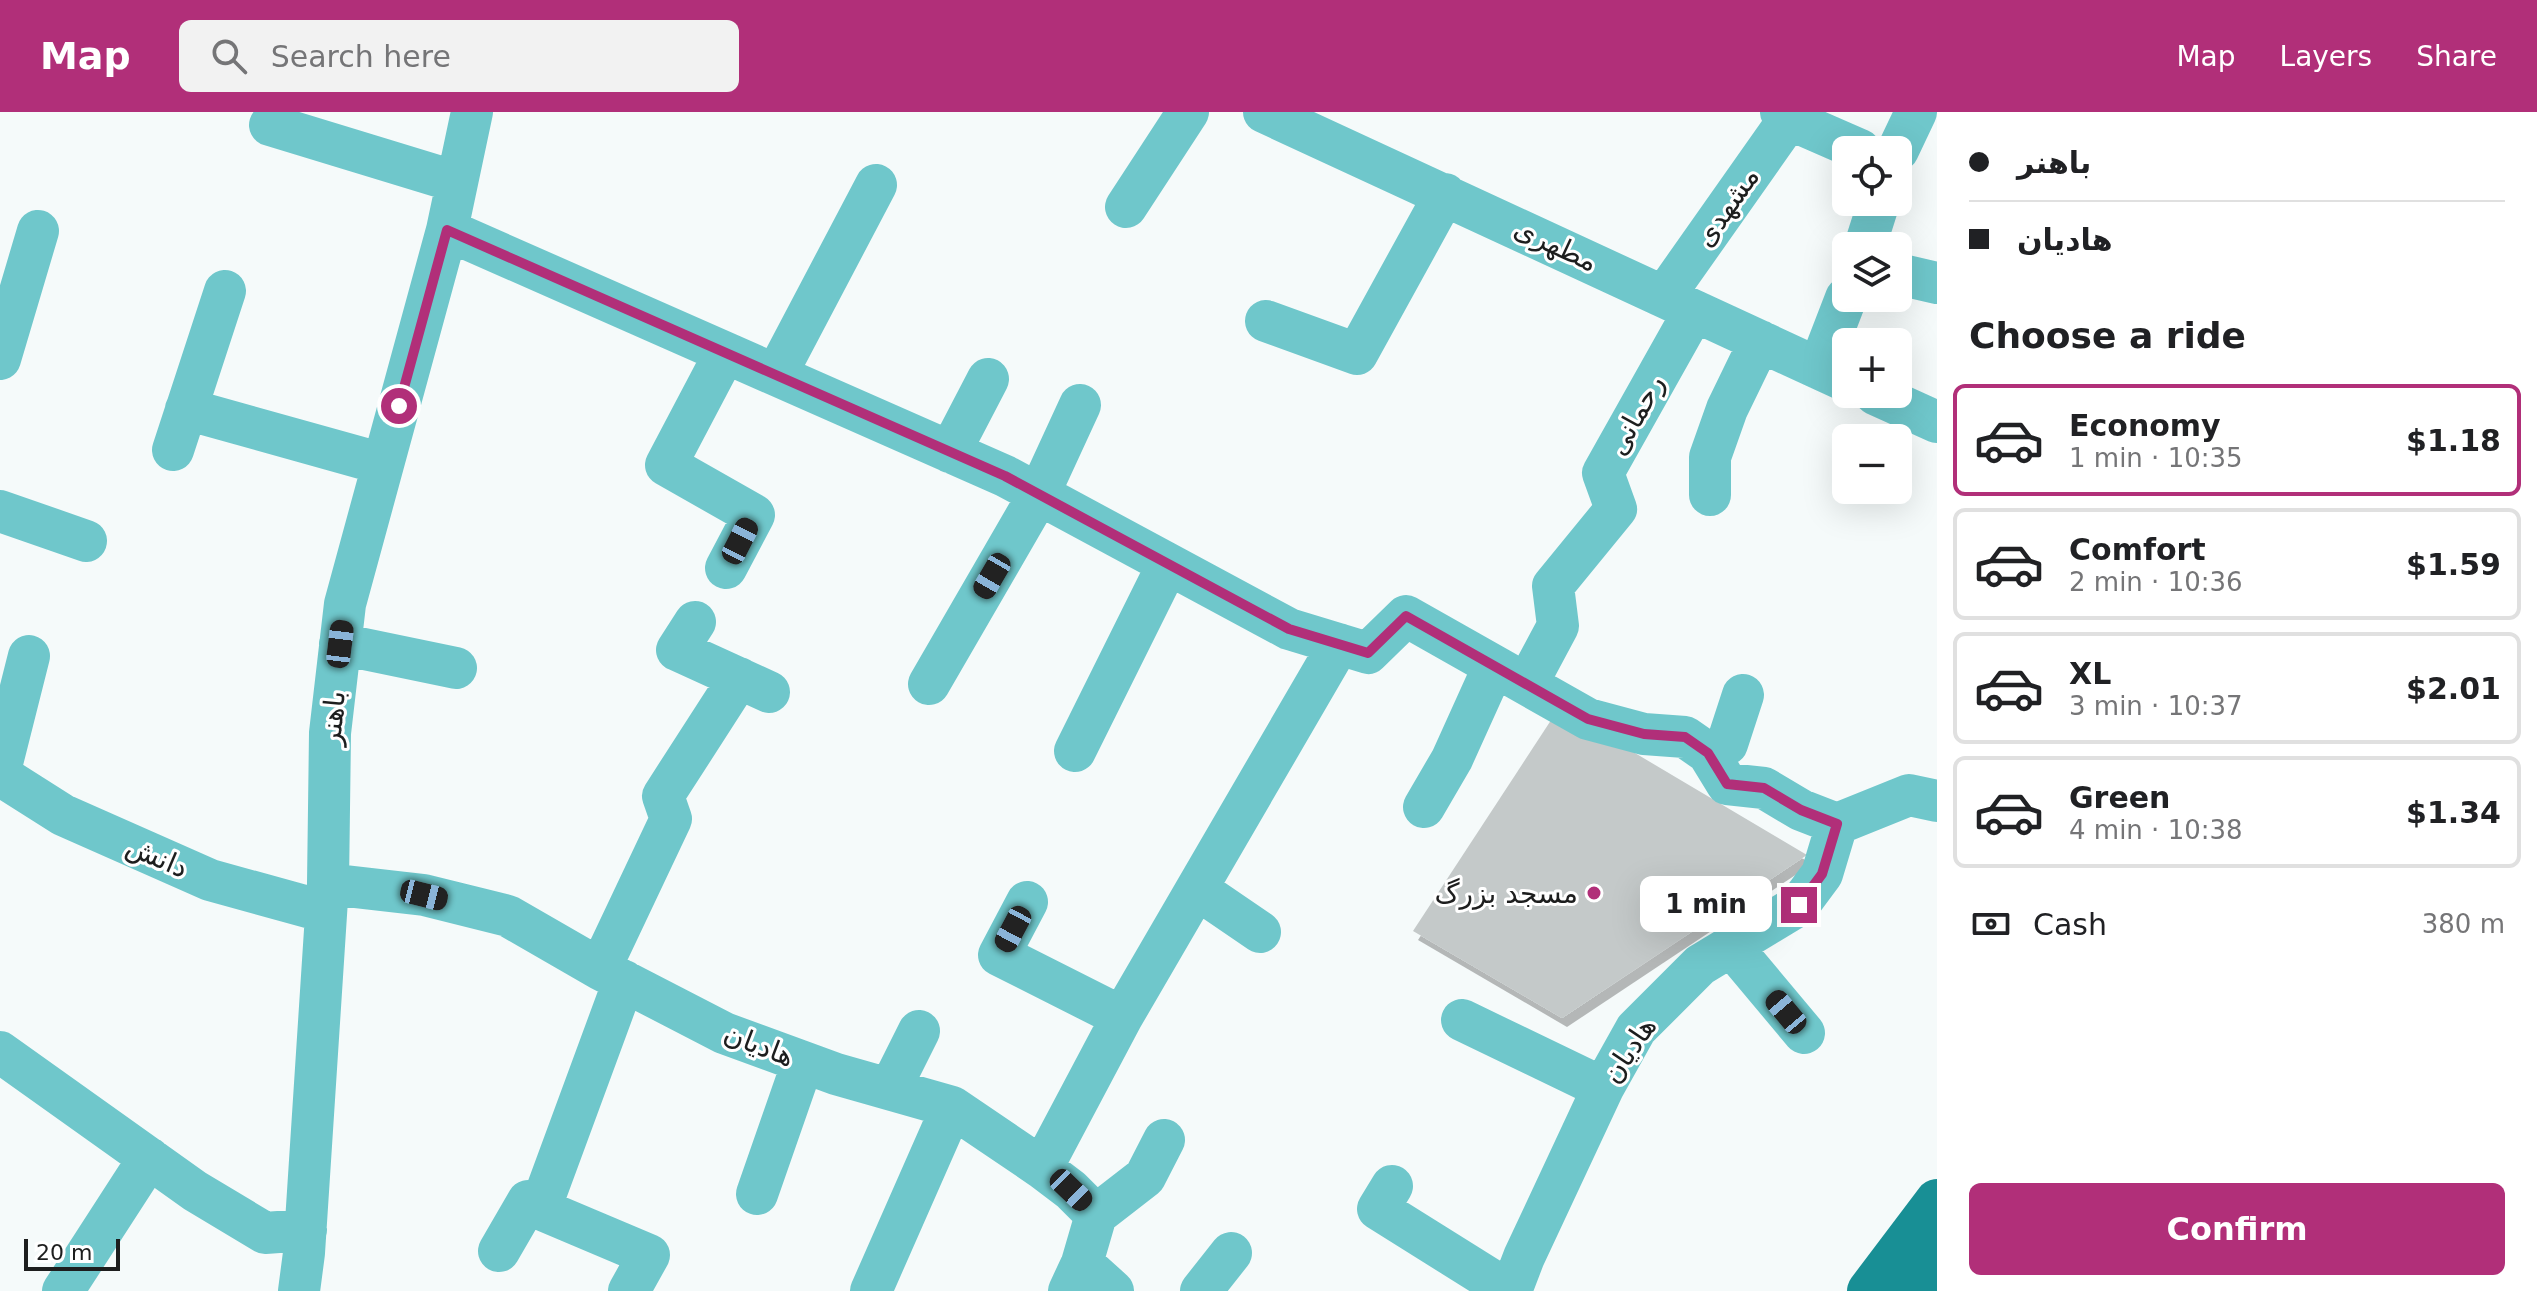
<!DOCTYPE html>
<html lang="en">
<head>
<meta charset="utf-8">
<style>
	:root { --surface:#fff; --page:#f2f2f2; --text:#202124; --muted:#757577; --line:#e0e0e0; --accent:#b12f79 }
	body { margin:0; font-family:"DejaVu Sans",Cairo,sans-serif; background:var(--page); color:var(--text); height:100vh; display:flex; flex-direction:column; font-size:30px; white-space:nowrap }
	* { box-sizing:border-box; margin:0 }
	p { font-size:26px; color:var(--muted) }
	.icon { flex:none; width:44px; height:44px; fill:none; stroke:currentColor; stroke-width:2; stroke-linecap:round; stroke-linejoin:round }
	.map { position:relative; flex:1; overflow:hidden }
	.drawer { display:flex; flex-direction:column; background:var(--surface); width:600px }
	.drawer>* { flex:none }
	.guide { display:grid; align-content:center; height:176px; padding:0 32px; background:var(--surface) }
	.tools { position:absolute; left:1832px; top:24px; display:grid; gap:16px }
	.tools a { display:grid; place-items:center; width:80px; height:80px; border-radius:12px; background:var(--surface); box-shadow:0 8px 32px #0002; font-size:40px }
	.scale { position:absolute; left:24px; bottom:20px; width:96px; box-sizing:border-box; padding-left:8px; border:4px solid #1d1e1e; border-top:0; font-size:22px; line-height:28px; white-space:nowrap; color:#1d1e1e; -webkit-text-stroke:6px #fff; paint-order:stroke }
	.end { position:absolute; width:36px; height:36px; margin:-18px; border:10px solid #b12f79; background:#fff; box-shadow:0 0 0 4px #fff }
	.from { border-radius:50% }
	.bubble { position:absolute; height:56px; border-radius:12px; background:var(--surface); box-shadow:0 8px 32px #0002; font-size:26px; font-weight:600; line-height:56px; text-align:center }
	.car { position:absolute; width:24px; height:48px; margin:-24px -12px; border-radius:10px; box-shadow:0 0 6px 2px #0007; background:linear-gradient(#222 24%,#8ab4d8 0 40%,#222 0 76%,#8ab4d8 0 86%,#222 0) }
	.guide b { display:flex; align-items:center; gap:28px; height:76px; font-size:30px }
	.guide b+b { border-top:2px solid var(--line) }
	.guide i { width:20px; height:20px; background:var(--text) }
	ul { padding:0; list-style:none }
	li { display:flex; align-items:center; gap:24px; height:112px; margin:0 16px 12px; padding:0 16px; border:4px solid var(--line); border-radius:12px }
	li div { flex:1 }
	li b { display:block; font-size:30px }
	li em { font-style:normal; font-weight:600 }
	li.on { border-color:var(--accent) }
	li>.icon { width:72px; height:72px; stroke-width:1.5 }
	h2 { padding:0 32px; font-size:36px; line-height:96px }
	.pay { display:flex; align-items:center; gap:20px; height:88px; padding:0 32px; font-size:30px }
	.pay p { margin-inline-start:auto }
	.button { display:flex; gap:16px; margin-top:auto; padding:16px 32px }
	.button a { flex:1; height:92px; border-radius:12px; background:var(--accent); color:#fff; font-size:32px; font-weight:600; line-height:92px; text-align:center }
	header { display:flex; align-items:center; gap:48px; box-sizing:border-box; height:112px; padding:0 40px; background:var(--accent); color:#fff }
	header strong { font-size:38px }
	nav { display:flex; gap:44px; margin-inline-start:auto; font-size:28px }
	.search { width:560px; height:72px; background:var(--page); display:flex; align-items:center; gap:20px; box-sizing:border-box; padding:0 28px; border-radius:12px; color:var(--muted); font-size:30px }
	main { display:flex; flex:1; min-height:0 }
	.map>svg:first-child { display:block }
	.building { fill:#c4c9c9; filter:url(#shadow) }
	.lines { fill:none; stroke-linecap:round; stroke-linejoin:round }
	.minor { stroke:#6fc7cb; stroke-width:42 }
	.major { stroke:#188f95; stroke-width:44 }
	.route { stroke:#b12f79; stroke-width:10 }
	.poi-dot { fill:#b12f79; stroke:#fff; stroke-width:3 }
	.labels { text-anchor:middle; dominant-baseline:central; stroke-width:6; stroke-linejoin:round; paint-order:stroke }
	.street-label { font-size:28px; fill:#1d1e1e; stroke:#fff }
	.poi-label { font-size:28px; fill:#1d1e1e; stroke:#fff; text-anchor:end }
</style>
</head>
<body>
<header>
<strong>Map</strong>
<div class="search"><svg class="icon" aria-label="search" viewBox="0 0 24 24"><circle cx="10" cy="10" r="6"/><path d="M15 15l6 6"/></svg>Search here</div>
<nav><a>Map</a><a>Layers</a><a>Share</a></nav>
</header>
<main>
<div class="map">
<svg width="1937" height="1179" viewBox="0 0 1937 1179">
	<defs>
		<filter id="shadow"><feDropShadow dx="5" dy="9" stdDeviation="0" flood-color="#0004"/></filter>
	</defs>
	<rect width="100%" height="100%" fill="#f5fafa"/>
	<path class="building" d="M 1559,596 L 1807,743 L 1562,906 L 1413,819 Z"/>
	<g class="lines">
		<path class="minor" d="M 1264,0 L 1846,269
			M 1781,0 L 1789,7 L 1860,38
			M 270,13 L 457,70
			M 1898,38 L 1916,0
			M 1126,95 L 1188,0
			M 447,118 L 1005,364 L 1289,517 L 1368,541 L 1406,504 L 1588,607 L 1644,622 L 1685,625 L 1708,641 L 1727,672 L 1764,676 L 1801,698 L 1837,712 L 1909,683 L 1937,689
			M 1865,134 L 1879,90
			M 1898,162 L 1937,171
			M 1665,183 L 1789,7
			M 1266,209 L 1357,242 L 1445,82
			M 725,241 L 666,353 L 754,403 L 726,456
			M 0,247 L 38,119
			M 1819,256 L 1846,186
			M 776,263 L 876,73
			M 1875,282 L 1937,310
			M 186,297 L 383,352
			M 173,338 L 225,179
			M 950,340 L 988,267
			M 1710,383 L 1710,345 L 1727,297 L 1760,229
			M 0,399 L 86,429
			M 695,510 L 677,538 L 769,580
			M 340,532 L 456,556
			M 929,572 L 1039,382 L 1080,293
			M 1527,572 L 1558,514 L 1553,474 L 1616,397 L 1603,361 L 1694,199
			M 1075,639 L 1168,452
			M 1708,641 L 1727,632 L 1743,583
			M 0,659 L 29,544
			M 0,663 L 63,703 L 210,768 L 326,800
			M 1424,695 L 1452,647 L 1494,554
			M 328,772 L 424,783 L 508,804 L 600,857 L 724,921 L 836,962 L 952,995 L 1042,1056 L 1071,1078 L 1096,1103 L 1082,1151 L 1069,1179
			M 1197,777 L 1260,820
			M 1027,790 L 999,843 L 1122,905
			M 1732,835 L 1804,921
			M 600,857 L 671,707 L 663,684 L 739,566
			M 1462,908 L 1603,976
			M 0,940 L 195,1079 L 265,1121 L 306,1118
			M 890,977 L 919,919
			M 1042,1056 L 1122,905 L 1339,532
			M 1392,1074 L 1378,1097 L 1509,1179
			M 757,1082 L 803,950
			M 540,1097 L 624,869
			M 1096,1103 L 1145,1065 L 1164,1028
			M 499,1139 L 528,1089 L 540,1097 L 649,1143 L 629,1179
			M 1082,1151 L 1113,1179
			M 63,1179 L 149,1046
			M 299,1179 L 304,1141 L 328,772 L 330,621 L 345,492 L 447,118 L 472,0
			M 871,1179 L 952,995
			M 1201,1179 L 1231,1141
			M 1511,1179 L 1524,1145 L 1603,976 L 1636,917 L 1700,853 L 1799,793 L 1822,762 L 1837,712"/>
		<path class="major" d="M 1869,1179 L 1937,1089
			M 1912,1179 L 1937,1143"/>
	</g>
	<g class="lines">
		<path class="route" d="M 399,294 L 447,118 L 1005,364 L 1289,517 L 1368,541 L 1406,504 L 1588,607 L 1644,622 L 1685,625 L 1708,641 L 1727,672 L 1764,676 L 1801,698 L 1837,712 L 1822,762 L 1799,793"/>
	</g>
	<circle class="poi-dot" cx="1594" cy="781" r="8"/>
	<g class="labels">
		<g class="street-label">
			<text transform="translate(1727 95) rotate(-55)">مشهدی</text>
			<text transform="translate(1556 133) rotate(25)">مطهری</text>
			<text transform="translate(1636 303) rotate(-61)">رحمانی</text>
			<text transform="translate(333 606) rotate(-85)">باهنر</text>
			<text transform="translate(157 745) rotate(23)">دانش</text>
			<text transform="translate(759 933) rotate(21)">هادیان</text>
			<text transform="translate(1629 938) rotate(-56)">هادیان</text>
		</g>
		<g class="poi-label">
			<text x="1578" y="781">مسجد بزرگ</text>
		</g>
	</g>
</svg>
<div class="tools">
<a><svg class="icon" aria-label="locate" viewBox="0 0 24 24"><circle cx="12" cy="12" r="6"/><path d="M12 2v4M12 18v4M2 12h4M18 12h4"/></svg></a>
<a><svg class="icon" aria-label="layers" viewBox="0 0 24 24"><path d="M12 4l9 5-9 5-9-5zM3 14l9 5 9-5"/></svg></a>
<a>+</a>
<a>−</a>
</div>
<div class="scale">20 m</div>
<i class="end from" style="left:399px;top:294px"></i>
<i class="end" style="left:1799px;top:793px"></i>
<div class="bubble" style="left:1640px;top:764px;width:132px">1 min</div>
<i class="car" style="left:740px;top:429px;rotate:27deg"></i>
<i class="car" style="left:992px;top:464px;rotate:210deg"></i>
<i class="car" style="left:340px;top:532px;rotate:7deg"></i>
<i class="car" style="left:424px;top:783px;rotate:104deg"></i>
<i class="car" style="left:1013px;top:817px;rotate:208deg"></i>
<i class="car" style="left:1786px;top:900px;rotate:320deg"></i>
<i class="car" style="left:1071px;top:1078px;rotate:134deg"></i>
</div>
<section class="drawer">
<div class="guide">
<b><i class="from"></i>باهنر</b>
<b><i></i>هادیان</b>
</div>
<h2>Choose a ride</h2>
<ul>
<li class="on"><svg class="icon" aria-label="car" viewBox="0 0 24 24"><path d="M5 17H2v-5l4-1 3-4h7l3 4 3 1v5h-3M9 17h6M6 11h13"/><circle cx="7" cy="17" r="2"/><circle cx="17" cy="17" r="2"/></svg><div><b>Economy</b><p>1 min · 10:35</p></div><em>$1.18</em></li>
<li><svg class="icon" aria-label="car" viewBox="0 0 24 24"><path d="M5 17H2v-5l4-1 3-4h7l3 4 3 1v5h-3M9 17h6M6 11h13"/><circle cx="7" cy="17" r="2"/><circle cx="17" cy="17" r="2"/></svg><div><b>Comfort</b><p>2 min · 10:36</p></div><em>$1.59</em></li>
<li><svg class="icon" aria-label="car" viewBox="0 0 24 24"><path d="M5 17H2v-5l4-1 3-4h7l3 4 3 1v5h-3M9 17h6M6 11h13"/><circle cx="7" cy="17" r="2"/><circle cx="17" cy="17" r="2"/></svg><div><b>XL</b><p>3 min · 10:37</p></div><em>$2.01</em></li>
<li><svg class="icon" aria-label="car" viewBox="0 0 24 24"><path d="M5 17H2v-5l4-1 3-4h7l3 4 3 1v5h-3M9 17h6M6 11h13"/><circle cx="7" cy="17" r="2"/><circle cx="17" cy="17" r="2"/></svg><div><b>Green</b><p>4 min · 10:38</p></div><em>$1.34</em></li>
</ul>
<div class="pay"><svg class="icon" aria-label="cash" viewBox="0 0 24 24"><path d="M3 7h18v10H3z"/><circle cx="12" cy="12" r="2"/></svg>Cash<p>380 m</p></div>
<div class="button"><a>Confirm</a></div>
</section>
</main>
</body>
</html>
